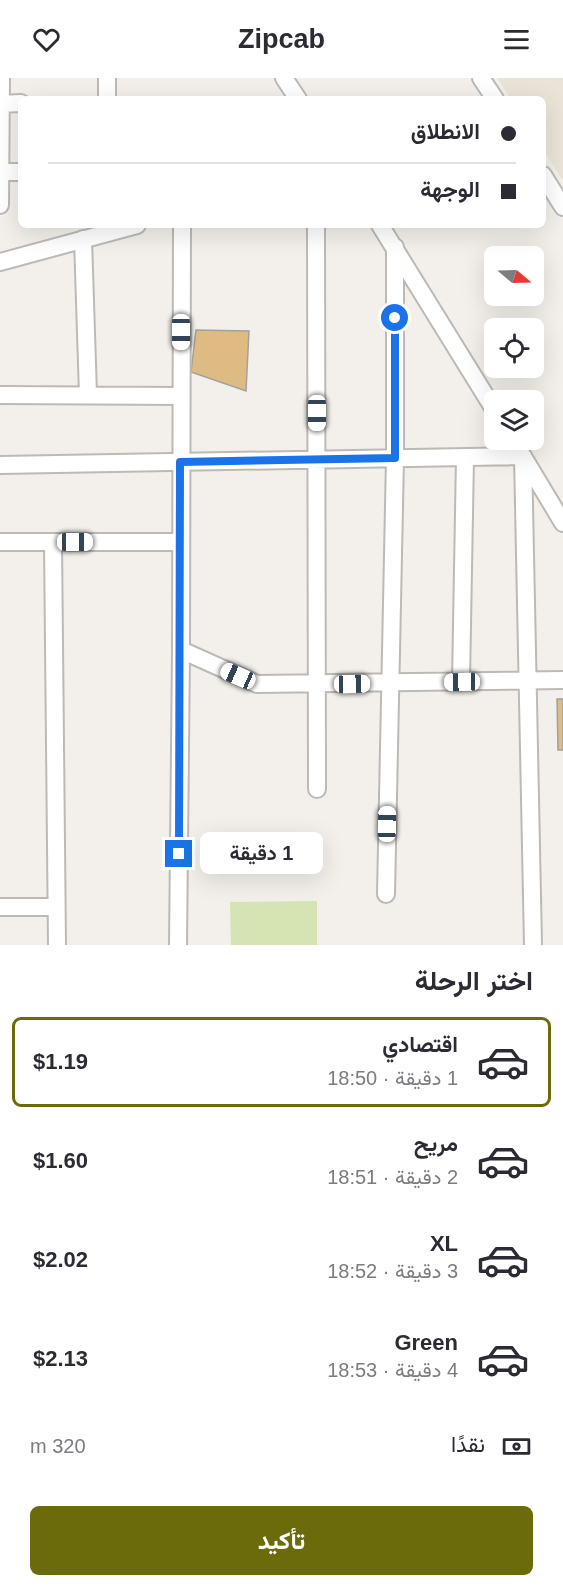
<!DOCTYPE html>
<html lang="ar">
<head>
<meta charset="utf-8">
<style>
	:root { --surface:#fff; --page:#f7f7f7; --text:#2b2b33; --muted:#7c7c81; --line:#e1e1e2; --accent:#6c6b0b }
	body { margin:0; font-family:Arial,Vazirmatn,sans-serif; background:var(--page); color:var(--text); direction:rtl; height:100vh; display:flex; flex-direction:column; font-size:22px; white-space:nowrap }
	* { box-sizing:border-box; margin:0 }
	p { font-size:20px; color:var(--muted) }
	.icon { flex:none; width:33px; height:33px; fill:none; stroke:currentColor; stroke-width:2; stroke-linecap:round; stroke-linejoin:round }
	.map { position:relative; height:867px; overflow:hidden; direction:ltr }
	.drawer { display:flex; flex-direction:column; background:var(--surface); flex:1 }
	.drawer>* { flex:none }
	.hud { position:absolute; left:18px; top:18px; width:528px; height:132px; border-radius:9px; box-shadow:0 6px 24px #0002; direction:rtl; display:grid; align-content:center; height:132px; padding:0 30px; background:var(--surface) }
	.needle { width:39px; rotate:109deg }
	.fabs { position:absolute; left:484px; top:168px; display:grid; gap:12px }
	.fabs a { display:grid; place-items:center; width:60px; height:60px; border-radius:9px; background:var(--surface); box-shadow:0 6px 24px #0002; font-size:30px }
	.end { position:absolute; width:27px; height:27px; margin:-14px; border:8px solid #1a73e8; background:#fff; box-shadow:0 0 0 3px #fff }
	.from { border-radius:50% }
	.bubble { position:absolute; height:42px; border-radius:9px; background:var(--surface); box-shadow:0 6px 24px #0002; font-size:20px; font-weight:700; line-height:42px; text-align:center; direction:rtl }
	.car { position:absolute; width:18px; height:36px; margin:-18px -9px; border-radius:8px; box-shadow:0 0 4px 2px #0007; background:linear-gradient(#fff 24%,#345 0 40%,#fff 0 76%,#345 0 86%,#fff 0) }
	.hud b { display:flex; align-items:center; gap:21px; height:57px; font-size:22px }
	.hud b+b { border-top:2px solid var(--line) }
	.hud i { width:15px; height:15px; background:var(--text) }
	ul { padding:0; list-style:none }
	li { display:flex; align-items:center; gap:18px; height:90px; margin:0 12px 9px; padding:0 18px; border:3px solid transparent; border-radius:9px }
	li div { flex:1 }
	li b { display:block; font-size:22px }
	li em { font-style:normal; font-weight:700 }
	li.on { border-color:var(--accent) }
	li>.icon { width:54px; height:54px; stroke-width:1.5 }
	h2 { padding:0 30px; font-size:27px; line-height:72px }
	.pay { display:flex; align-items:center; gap:15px; height:66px; padding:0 30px; font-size:22px }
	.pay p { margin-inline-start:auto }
	.cta { display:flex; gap:12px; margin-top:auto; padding:12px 30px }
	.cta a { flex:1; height:69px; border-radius:9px; background:var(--accent); color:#fff; font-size:24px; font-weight:700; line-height:69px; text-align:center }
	header { display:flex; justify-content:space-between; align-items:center; height:78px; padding:0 30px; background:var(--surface); font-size:27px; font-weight:700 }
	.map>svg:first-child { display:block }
	.built { fill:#eae4d8 }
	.green { fill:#d6e3b2 }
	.building { fill:#ddbb82; stroke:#a4a19d; stroke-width:1.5 }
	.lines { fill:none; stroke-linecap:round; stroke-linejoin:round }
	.minor-casing { stroke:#bdbab6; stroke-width:20 }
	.minor { stroke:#fff; stroke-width:16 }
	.route { stroke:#1a73e8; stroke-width:8 }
</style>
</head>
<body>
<header><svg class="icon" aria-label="menu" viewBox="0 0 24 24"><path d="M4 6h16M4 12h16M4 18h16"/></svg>Zipcab<svg class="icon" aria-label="heart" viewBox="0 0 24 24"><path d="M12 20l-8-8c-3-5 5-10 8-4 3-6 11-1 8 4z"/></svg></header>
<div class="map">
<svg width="563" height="867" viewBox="0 0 563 867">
	<rect width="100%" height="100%" fill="#f3f0eb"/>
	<path class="built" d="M 497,0 L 563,0 L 563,103 L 543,71 L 543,21 L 511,21 Z"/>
	<path class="green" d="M 317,823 L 317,867 L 231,867 L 230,824 Z"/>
	<path class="building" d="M 196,252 L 249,253 L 246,313 L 191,294 Z
		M 557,621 L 563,621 L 563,672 L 558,672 Z"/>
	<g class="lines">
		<defs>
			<path id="minor" d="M 107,0 L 107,21
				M 284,0 L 298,21
				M 481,0 L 495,21
				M 0,26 L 21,25
				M 0,94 L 21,94
				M 543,97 L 563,129
				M 0,127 L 1,0
				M 316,147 L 317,711
				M 380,147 L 495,333
				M 83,161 L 88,317
				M 0,184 L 137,147
				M 0,317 L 181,318
				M 513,362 L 563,445
				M 0,387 L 523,378 L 533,867
				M 0,464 L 181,464
				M 53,464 L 57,867
				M 181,572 L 257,606 L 563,602
				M 461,604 L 465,379
				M 386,816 L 395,380 L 395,169
				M 0,829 L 56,829
				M 178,867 L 181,572 L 182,147"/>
		</defs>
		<use href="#minor" class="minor-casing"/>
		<use href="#minor" class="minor"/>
	</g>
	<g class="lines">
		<path class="route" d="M 179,776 L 180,384 L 395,380 L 395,240"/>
	</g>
</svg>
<div class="fabs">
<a><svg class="needle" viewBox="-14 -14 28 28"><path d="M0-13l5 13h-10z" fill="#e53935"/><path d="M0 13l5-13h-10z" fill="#7c7c81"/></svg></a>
<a><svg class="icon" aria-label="locate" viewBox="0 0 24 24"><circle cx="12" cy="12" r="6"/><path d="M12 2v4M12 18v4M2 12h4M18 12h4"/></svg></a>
<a><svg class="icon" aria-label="layers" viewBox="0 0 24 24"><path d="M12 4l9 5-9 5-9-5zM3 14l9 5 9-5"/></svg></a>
</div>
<i class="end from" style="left:395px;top:240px"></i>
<i class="end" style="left:179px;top:776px"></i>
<div class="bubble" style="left:200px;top:754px;width:123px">1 دقيقة</div>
<i class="car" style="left:181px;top:254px;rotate:180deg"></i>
<i class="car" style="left:317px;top:335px;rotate:180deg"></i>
<i class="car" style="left:75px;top:464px;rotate:90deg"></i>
<i class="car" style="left:238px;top:598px;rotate:294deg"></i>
<i class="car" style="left:462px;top:604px;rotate:269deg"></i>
<i class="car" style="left:352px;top:606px;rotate:89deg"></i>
<i class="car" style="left:387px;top:746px;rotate:1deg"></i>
<div class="hud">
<b><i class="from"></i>الانطلاق</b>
<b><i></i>الوجهة</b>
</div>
</div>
<section class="drawer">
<h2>اختر الرحلة</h2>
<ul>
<li class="on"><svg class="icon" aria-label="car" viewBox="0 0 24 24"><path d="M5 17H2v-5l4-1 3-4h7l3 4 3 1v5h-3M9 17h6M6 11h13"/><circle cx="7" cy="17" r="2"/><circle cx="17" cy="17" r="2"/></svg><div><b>اقتصادي</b><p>1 دقيقة · 18:50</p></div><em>$1.19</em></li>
<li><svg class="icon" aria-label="car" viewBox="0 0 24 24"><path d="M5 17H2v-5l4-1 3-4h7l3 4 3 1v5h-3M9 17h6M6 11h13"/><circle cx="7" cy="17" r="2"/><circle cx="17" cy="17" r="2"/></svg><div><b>مريح</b><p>2 دقيقة · 18:51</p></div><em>$1.60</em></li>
<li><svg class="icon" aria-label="car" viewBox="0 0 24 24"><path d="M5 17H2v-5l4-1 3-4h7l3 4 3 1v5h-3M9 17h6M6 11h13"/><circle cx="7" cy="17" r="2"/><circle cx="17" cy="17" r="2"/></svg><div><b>XL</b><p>3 دقيقة · 18:52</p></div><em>$2.02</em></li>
<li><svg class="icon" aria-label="car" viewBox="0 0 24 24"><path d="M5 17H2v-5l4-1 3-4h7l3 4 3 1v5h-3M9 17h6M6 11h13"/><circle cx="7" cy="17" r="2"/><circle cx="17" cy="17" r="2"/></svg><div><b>Green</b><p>4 دقيقة · 18:53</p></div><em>$2.13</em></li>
</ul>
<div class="pay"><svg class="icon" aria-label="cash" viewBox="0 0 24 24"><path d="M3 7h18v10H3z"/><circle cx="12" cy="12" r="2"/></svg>نقدًا<p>320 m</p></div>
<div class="cta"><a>تأكيد</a></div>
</section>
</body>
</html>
